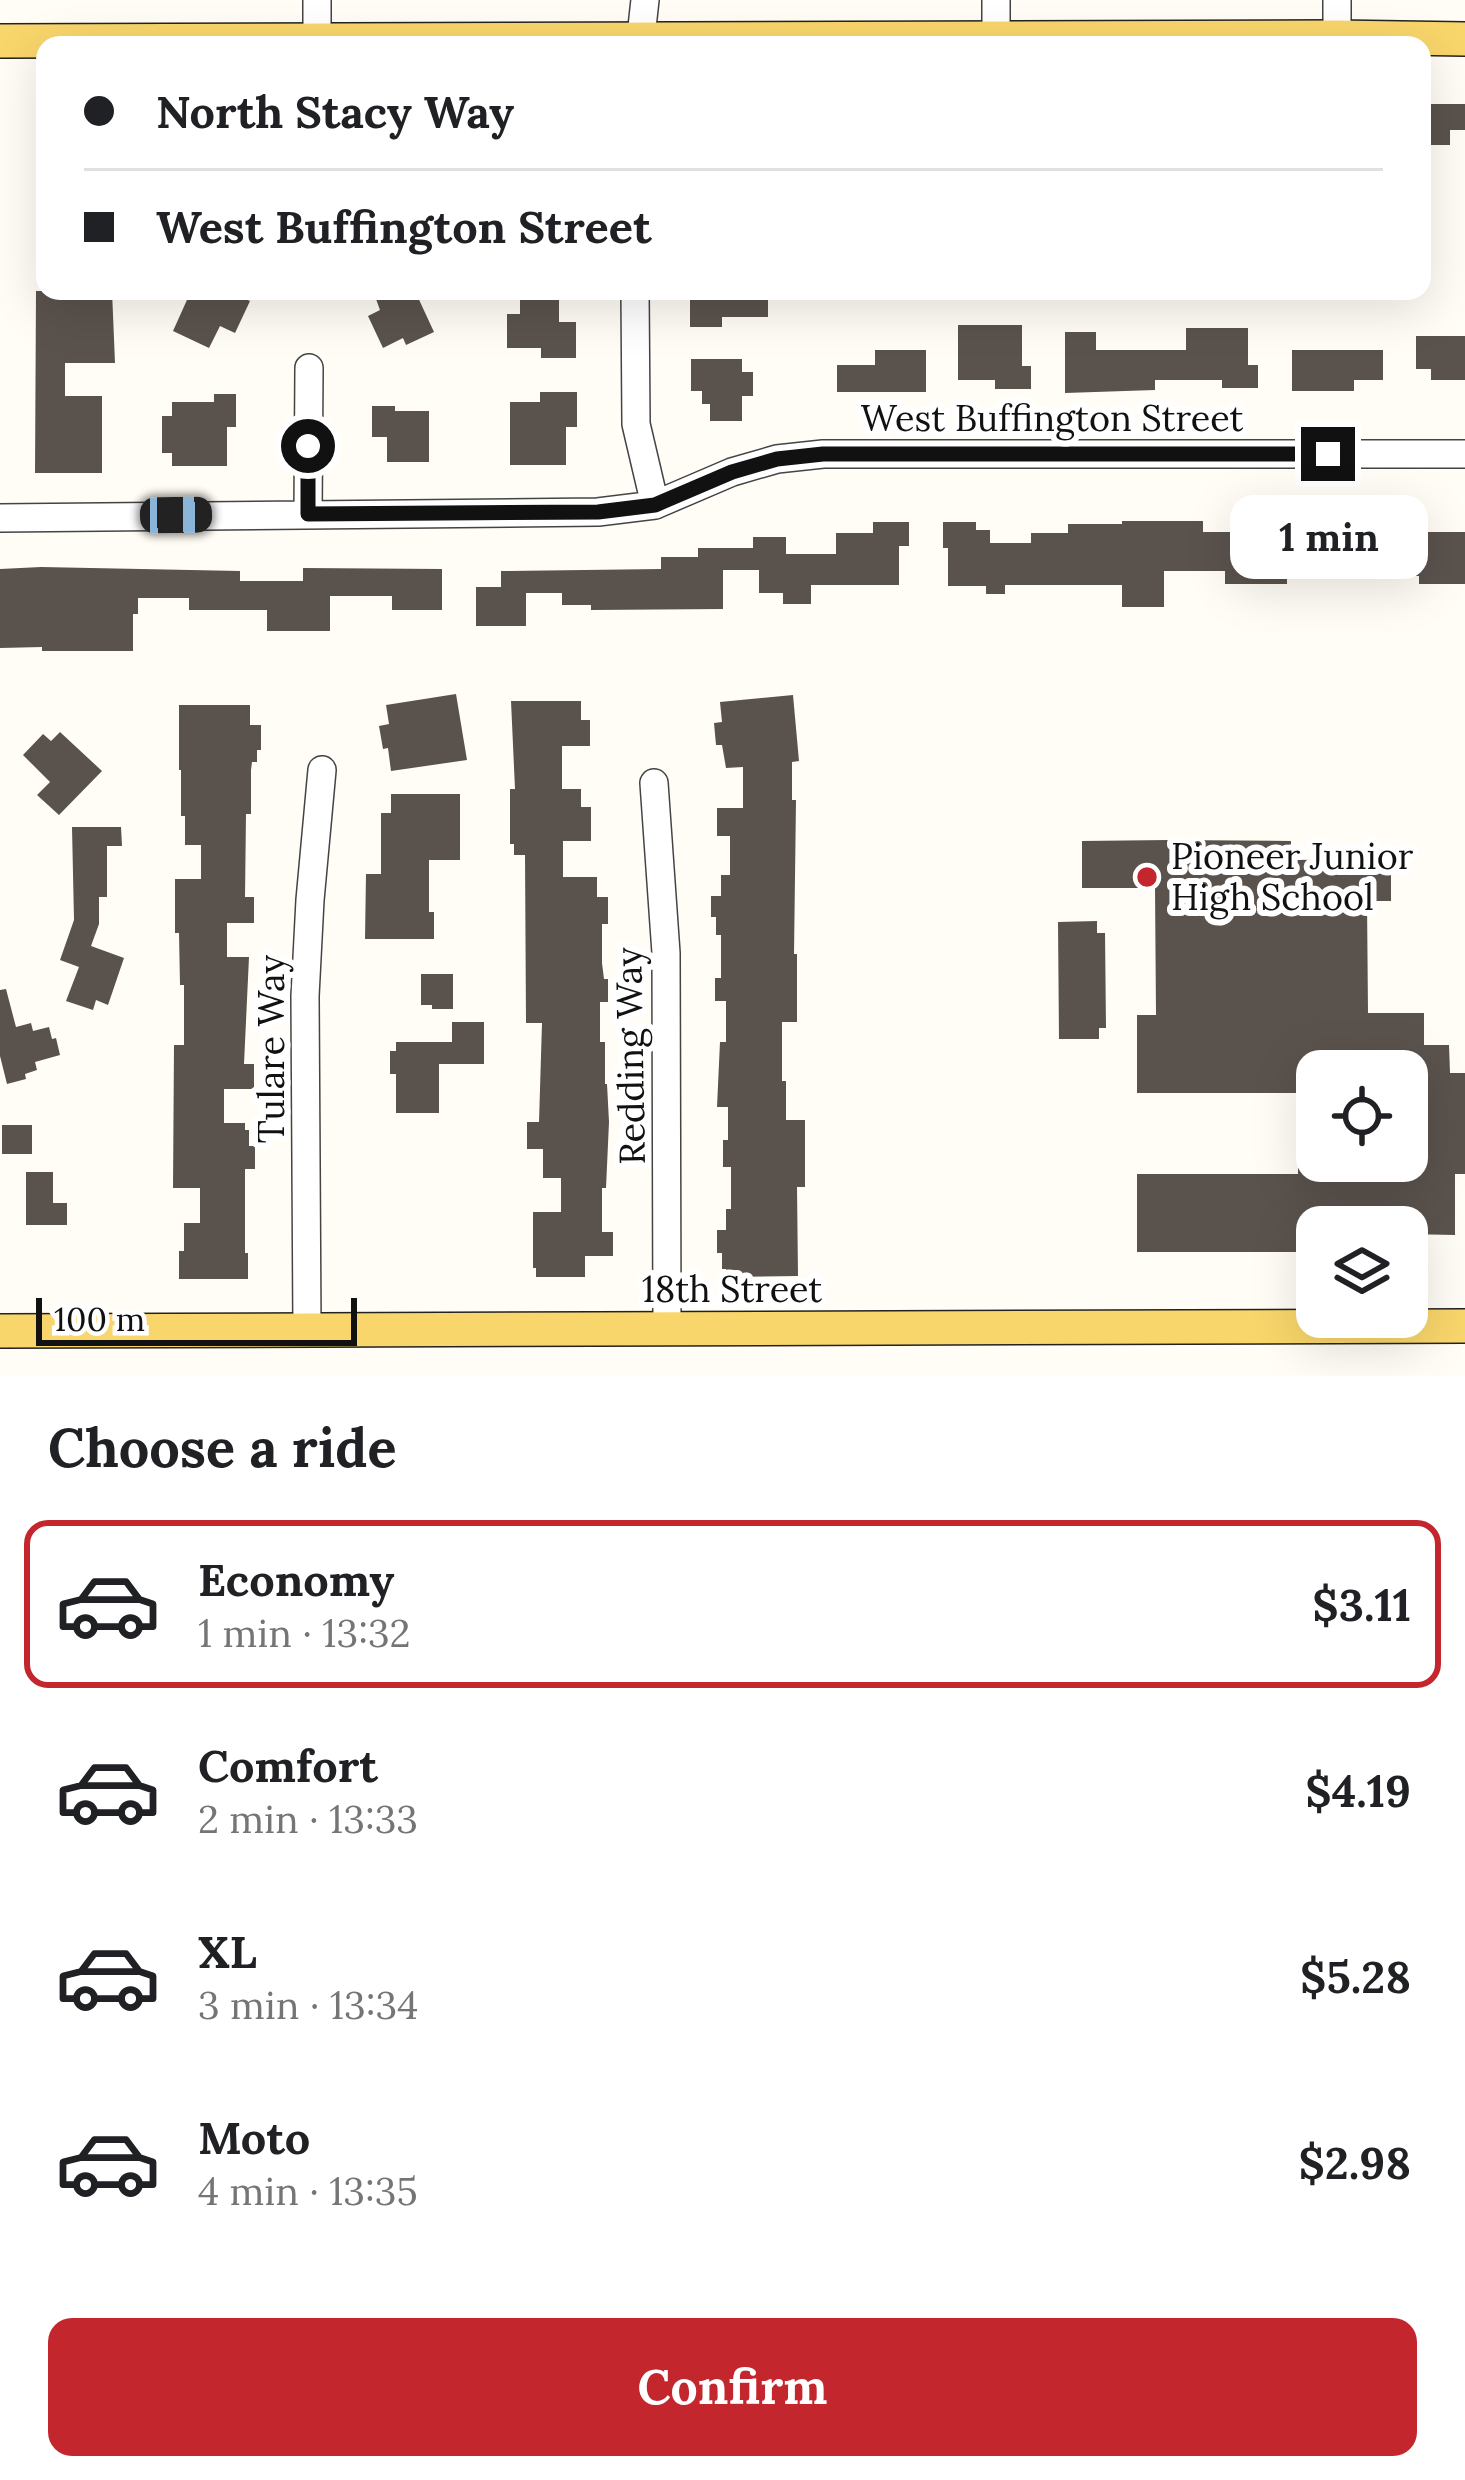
<!DOCTYPE html>
<html lang="en">
<head>
<meta charset="utf-8">
<style>
	:root { --surface:#fff; --page:#f2f2f2; --text:#202124; --muted:#757577; --line:#e0e0e0; --accent:#c4262e }
	body { margin:0; font-family:Lora,serif; background:var(--page); color:var(--text); height:100vh; display:flex; flex-direction:column; font-size:45px; white-space:nowrap }
	* { box-sizing:border-box; margin:0 }
	p { font-size:39px; color:var(--muted) }
	.icon { flex:none; width:66px; height:66px; fill:none; stroke:currentColor; stroke-width:2; stroke-linecap:round; stroke-linejoin:round }
	.map { position:relative; height:1376px; overflow:hidden }
	.panel { display:flex; flex-direction:column; background:var(--surface); flex:1 }
	.panel>* { flex:none }
	.top-card { position:absolute; left:36px; top:36px; width:1395px; height:264px; border-radius:24px; box-shadow:0 12px 48px #0002; display:grid; align-content:center; height:264px; padding:0 48px; background:var(--surface) }
	.buttons { position:absolute; left:1296px; top:1050px; display:grid; gap:24px }
	.buttons a { display:grid; place-items:center; width:132px; height:132px; border-radius:24px; background:var(--surface); box-shadow:0 12px 48px #0002; font-size:60px }
	.scale { position:absolute; left:36px; bottom:30px; width:321px; box-sizing:border-box; padding-left:12px; border:6px solid #111; border-top:0; font-size:33px; line-height:42px; white-space:nowrap; color:#111; -webkit-text-stroke:9px #fff; paint-order:stroke }
	.end { position:absolute; width:54px; height:54px; margin:-27px; border:15px solid #111; background:#fff; box-shadow:0 0 0 6px #fff }
	.from { border-radius:50% }
	.bubble { position:absolute; height:84px; border-radius:24px; background:var(--surface); box-shadow:0 12px 48px #0002; font-size:39px; font-weight:700; line-height:84px; text-align:center }
	.car { position:absolute; width:36px; height:72px; margin:-36px -18px; border-radius:15px; box-shadow:0 0 9px 3px #0007; background:linear-gradient(#222 24%,#8ab4d8 0 40%,#222 0 76%,#8ab4d8 0 86%,#222 0) }
	.top-card b { display:flex; align-items:center; gap:42px; height:114px; font-size:45px }
	.top-card b+b { border-top:3px solid var(--line) }
	.top-card i { width:30px; height:30px; background:var(--text) }
	ul { padding:0; list-style:none }
	li { display:flex; align-items:center; gap:36px; height:168px; margin:0 24px 18px; padding:0 24px; border:6px solid transparent; border-radius:24px }
	li div { flex:1 }
	li b { display:block; font-size:45px }
	li em { font-style:normal; font-weight:700 }
	li.current { border-color:var(--accent) }
	li>.icon { width:108px; height:108px; stroke-width:1.5 }
	h2 { padding:0 48px; font-size:54px; line-height:144px }
	.primary-button { display:flex; gap:24px; margin-top:auto; padding:24px 48px }
	.primary-button a { flex:1; height:138px; border-radius:24px; background:var(--accent); color:#fff; font-size:48px; font-weight:700; line-height:138px; text-align:center }
	.map>svg:first-child { display:block }
	.building { fill:#5a524d; fill-rule:evenodd }
	.lines { fill:none; stroke-linecap:round; stroke-linejoin:round }
	.minor-casing { stroke:#444; stroke-width:30 }
	.major-casing { stroke:#222; stroke-width:36 }
	.minor { stroke:#fff; stroke-width:27 }
	.major { stroke:#f9d66b; stroke-width:33 }
	.route { stroke:#111; stroke-width:15 }
	.poi-dot { fill:#c4262e; stroke:#fff; stroke-width:4.5 }
	.labels { text-anchor:middle; dominant-baseline:central; stroke-width:12; stroke-linejoin:round; paint-order:stroke }
	.street-label { font-size:36px; fill:#111; stroke:#fff }
	.poi-label { font-size:36px; fill:#111; stroke:#fff; text-anchor:start }
</style>
</head>
<body>
<div class="map">
<svg width="1465" height="1376" viewBox="0 0 1465 1376">
	<rect width="100%" height="100%" fill="#fffdf5"/>
	<path class="building" d="M 1422,104 L 1465,104 L 1465,130 L 1450,130 L 1450,145 L 1422,145 Z
		M 36,291 L 112,291 L 115,363 L 65,363 L 65,396 L 102,396 L 102,473 L 35,473 Z
		M 191,291 L 228,291 L 250,301 L 235,333 L 220,326 L 209,348 L 173,331 Z
		M 379,291 L 415,291 L 434,332 L 406,345 L 403,338 L 383,348 L 368,316 L 380,310 L 376,299 L 382,297 Z
		M 768,291 L 768,317 L 722,317 L 722,327 L 690,327 L 690,292 Z
		M 520,299 L 559,299 L 559,322 L 576,322 L 576,358 L 541,358 L 541,348 L 507,348 L 507,314 L 520,314 Z
		M 958,325 L 1022,325 L 1022,366 L 1031,366 L 1031,389 L 995,389 L 995,380 L 958,380 Z
		M 1186,328 L 1248,328 L 1248,365 L 1258,365 L 1258,388 L 1222,388 L 1222,380 L 1155,380 L 1155,390 L 1065,393 L 1065,332 L 1096,332 L 1096,350 L 1186,350 Z
		M 1416,336 L 1465,336 L 1465,380 L 1431,380 L 1431,369 L 1416,369 Z
		M 875,350 L 926,350 L 926,392 L 837,392 L 837,365 L 875,365 Z
		M 1292,350 L 1383,350 L 1383,380 L 1354,380 L 1354,391 L 1292,391 Z
		M 691,359 L 742,359 L 742,372 L 753,372 L 753,396 L 742,396 L 742,421 L 710,421 L 710,404 L 702,404 L 702,391 L 691,391 Z
		M 540,392 L 577,392 L 577,427 L 566,427 L 566,465 L 510,465 L 510,402 L 540,402 Z
		M 214,394 L 236,394 L 236,427 L 227,427 L 227,466 L 172,466 L 172,453 L 162,453 L 162,416 L 172,416 L 172,402 L 214,402 Z
		M 372,406 L 395,406 L 395,411 L 429,411 L 429,462 L 387,462 L 387,437 L 372,437 Z
		M 1122,521 L 1203,521 L 1203,532 L 1261,532 L 1261,521 L 1297,521 L 1297,545 L 1287,545 L 1287,584 L 1225,584 L 1225,571 L 1164,571 L 1164,607 L 1122,607 L 1122,585 L 1005,585 L 1005,594 L 986,594 L 986,586 L 948,586 L 948,548 L 943,548 L 943,522 L 976,522 L 976,530 L 990,530 L 990,543 L 1031,543 L 1031,533 L 1068,533 L 1068,524 L 1122,524 Z
		M 873,522 L 909,522 L 909,546 L 899,546 L 899,585 L 811,585 L 811,604 L 783,604 L 783,593 L 759,593 L 759,570 L 723,570 L 723,609 L 591,610 L 591,605 L 562,605 L 562,593 L 526,593 L 526,626 L 476,626 L 476,587 L 501,587 L 501,571 L 661,569 L 661,557 L 698,557 L 698,548 L 753,548 L 753,537 L 786,537 L 786,554 L 836,554 L 836,533 L 873,533 Z
		M 1333,523 L 1365,523 L 1368,535 L 1379,535 L 1379,543 L 1419,543 L 1419,532 L 1465,532 L 1465,584 L 1419,584 L 1419,576 L 1338,576 L 1338,545 L 1333,545 Z
		M 41,567 L 240,571 L 240,581 L 303,581 L 303,568 L 442,569 L 442,610 L 392,610 L 392,596 L 330,596 L 330,631 L 267,631 L 267,610 L 189,610 L 189,598 L 138,598 L 138,614 L 133,614 L 133,651 L 42,651 L 42,647 L 0,648 L 0,569 Z
		M 456,694 L 467,760 L 391,771 L 388,748 L 383,749 L 379,726 L 389,724 L 386,705 Z
		M 793,695 L 799,761 L 792,762 L 792,800 L 796,800 L 794,954 L 797,954 L 797,1022 L 782,1022 L 782,1081 L 786,1081 L 786,1120 L 805,1120 L 805,1187 L 797,1187 L 798,1276 L 726,1277 L 726,1269 L 722,1269 L 722,1253 L 717,1253 L 717,1230 L 726,1230 L 726,1209 L 731,1209 L 731,1167 L 723,1167 L 723,1140 L 728,1140 L 728,1107 L 717,1107 L 720,1042 L 726,1042 L 726,1001 L 715,1001 L 715,978 L 721,978 L 721,935 L 716,935 L 716,917 L 711,917 L 711,896 L 721,896 L 721,875 L 730,875 L 730,836 L 717,836 L 717,808 L 743,808 L 743,767 L 726,768 L 722,745 L 716,745 L 714,723 L 722,722 L 720,702 Z
		M 511,701 L 581,701 L 581,720 L 590,720 L 590,746 L 562,746 L 562,789 L 581,789 L 581,807 L 591,807 L 591,841 L 563,841 L 563,877 L 597,877 L 597,897 L 608,897 L 608,924 L 602,924 L 602,963 L 604,979 L 608,979 L 608,1002 L 600,1002 L 600,1042 L 605,1042 L 605,1084 L 607,1084 L 609,1122 L 606,1188 L 602,1188 L 602,1232 L 613,1232 L 613,1256 L 585,1256 L 585,1277 L 536,1277 L 536,1268 L 533,1268 L 533,1212 L 561,1212 L 561,1178 L 543,1178 L 543,1149 L 527,1149 L 527,1122 L 539,1122 L 542,1023 L 526,1023 L 525,855 L 514,855 L 514,844 L 510,844 L 510,789 L 515,789 Z
		M 179,705 L 250,705 L 250,725 L 261,725 L 261,750 L 257,750 L 257,762 L 252,762 L 251,770 L 251,814 L 246,814 L 245,897 L 254,897 L 254,923 L 227,923 L 227,957 L 249,957 L 244,1064 L 254,1064 L 254,1089 L 224,1089 L 224,1123 L 245,1123 L 245,1130 L 249,1130 L 249,1146 L 255,1146 L 255,1169 L 245,1169 L 245,1253 L 248,1253 L 248,1279 L 179,1279 L 179,1251 L 184,1251 L 184,1223 L 200,1223 L 200,1188 L 173,1188 L 174,1045 L 184,1045 L 184,985 L 180,985 L 179,933 L 175,933 L 175,879 L 201,879 L 201,845 L 185,845 L 185,816 L 181,816 L 181,770 L 179,770 Z
		M 60,732 L 102,771 L 59,815 L 37,795 L 50,782 L 23,755 L 43,734 L 51,741 Z
		M 391,794 L 460,794 L 460,860 L 429,860 L 429,912 L 434,912 L 434,939 L 365,939 L 366,874 L 381,874 L 381,813 L 391,813 Z
		M 72,827 L 121,827 L 122,846 L 107,846 L 107,897 L 99,897 L 99,924 L 91,946 L 124,958 L 108,1005 L 96,1000 L 93,1010 L 66,1001 L 79,967 L 60,960 L 74,920 Z
		M 1169,840 L 1291,841 L 1291,860 L 1391,859 L 1391,901 L 1367,901 L 1368,1013 L 1424,1013 L 1424,1045 L 1449,1045 L 1450,1073 L 1465,1073 L 1465,1174 L 1455,1174 L 1455,1235 L 1407,1234 L 1407,1227 L 1317,1227 L 1317,1252 L 1137,1252 L 1137,1174 L 1298,1174 L 1298,1093 L 1137,1093 L 1137,1015 L 1156,1015 L 1155,888 L 1082,888 L 1082,841 ZM 1317,1071 L 1407,1071 L 1407,1161 L 1378,1161 L 1378,1174 L 1317,1174 Z
		M 1097,921 L 1097,933 L 1105,933 L 1106,1028 L 1099,1028 L 1099,1039 L 1059,1039 L 1058,922 Z
		M 421,974 L 453,974 L 453,1009 L 432,1009 L 432,1005 L 421,1005 Z
		M 6,989 L 16,1027 L 31,1023 L 33,1031 L 49,1027 L 52,1039 L 56,1038 L 60,1055 L 35,1062 L 37,1070 L 25,1074 L 26,1079 L 7,1084 L 0,1056 L 0,990 Z
		M 452,1022 L 484,1022 L 484,1064 L 439,1064 L 439,1113 L 396,1113 L 396,1074 L 390,1074 L 390,1051 L 396,1051 L 396,1042 L 452,1042 Z
		M 2,1125 L 32,1125 L 32,1154 L 2,1154 Z
		M 26,1172 L 53,1172 L 53,1203 L 67,1203 L 67,1225 L 26,1225 Z"/>
	<g class="lines">
		<defs>
			<path id="minor" d="M 317,0 L 317,41
				M 996,0 L 996,38
				M 1337,37 L 1337,0
				M 640,45 L 645,0
				M 635,291 L 636,424 L 655,505
				M 308,514 L 309,368
				M 0,518 L 598,512 L 655,505 L 732,472 L 777,459 L 823,454 L 1465,454
				M 654,783 L 666,953 L 667,1328
				M 307,1329 L 305,996 L 310,900 L 322,770"/>
			<path id="major" d="M 0,41 L 1337,37 L 1465,39
				M 0,1331 L 1465,1326"/>
		</defs>
		<use href="#minor" class="minor-casing"/>
		<use href="#major" class="major-casing"/>
		<use href="#minor" class="minor"/>
		<use href="#major" class="major"/>
	</g>
	<g class="lines">
		<path class="route" d="M 308,446 L 308,514 L 598,512 L 655,505 L 732,472 L 777,459 L 823,454 L 1328,454"/>
	</g>
	<circle class="poi-dot" cx="1147" cy="877" r="12"/>
	<g class="labels">
		<g class="street-label">
			<text x="1052" y="418">West Buffington Street</text>
			<text transform="translate(271 1049) rotate(-90)">Tulare Way</text>
			<text transform="translate(630 1056) rotate(-91)">Redding Way</text>
			<text x="732" y="1289">18th Street</text>
		</g>
		<g class="poi-label">
			<text x="1171" y="856">Pioneer Junior<tspan x="1171" dy="41">High School</tspan></text>
		</g>
	</g>
</svg>
<div class="buttons">
<a><svg class="icon" aria-label="locate" viewBox="0 0 24 24"><circle cx="12" cy="12" r="6"/><path d="M12 2v4M12 18v4M2 12h4M18 12h4"/></svg></a>
<a><svg class="icon" aria-label="layers" viewBox="0 0 24 24"><path d="M12 4l9 5-9 5-9-5zM3 14l9 5 9-5"/></svg></a>
</div>
<div class="scale">100 m</div>
<i class="end from" style="left:308px;top:446px"></i>
<i class="end" style="left:1328px;top:454px"></i>
<div class="bubble" style="left:1230px;top:495px;width:198px">1 min</div>
<i class="car" style="left:176px;top:515px;rotate:89deg"></i>
<div class="top-card">
<b><i class="from"></i>North Stacy Way</b>
<b><i></i>West Buffington Street</b>
</div>
</div>
<section class="panel">
<h2>Choose a ride</h2>
<ul>
<li class="current"><svg class="icon" aria-label="car" viewBox="0 0 24 24"><path d="M5 17H2v-5l4-1 3-4h7l3 4 3 1v5h-3M9 17h6M6 11h13"/><circle cx="7" cy="17" r="2"/><circle cx="17" cy="17" r="2"/></svg><div><b>Economy</b><p>1 min · 13:32</p></div><em>$3.11</em></li>
<li><svg class="icon" aria-label="car" viewBox="0 0 24 24"><path d="M5 17H2v-5l4-1 3-4h7l3 4 3 1v5h-3M9 17h6M6 11h13"/><circle cx="7" cy="17" r="2"/><circle cx="17" cy="17" r="2"/></svg><div><b>Comfort</b><p>2 min · 13:33</p></div><em>$4.19</em></li>
<li><svg class="icon" aria-label="car" viewBox="0 0 24 24"><path d="M5 17H2v-5l4-1 3-4h7l3 4 3 1v5h-3M9 17h6M6 11h13"/><circle cx="7" cy="17" r="2"/><circle cx="17" cy="17" r="2"/></svg><div><b>XL</b><p>3 min · 13:34</p></div><em>$5.28</em></li>
<li><svg class="icon" aria-label="car" viewBox="0 0 24 24"><path d="M5 17H2v-5l4-1 3-4h7l3 4 3 1v5h-3M9 17h6M6 11h13"/><circle cx="7" cy="17" r="2"/><circle cx="17" cy="17" r="2"/></svg><div><b>Moto</b><p>4 min · 13:35</p></div><em>$2.98</em></li>
</ul>
<div class="primary-button"><a>Confirm</a></div>
</section>
</body>
</html>
